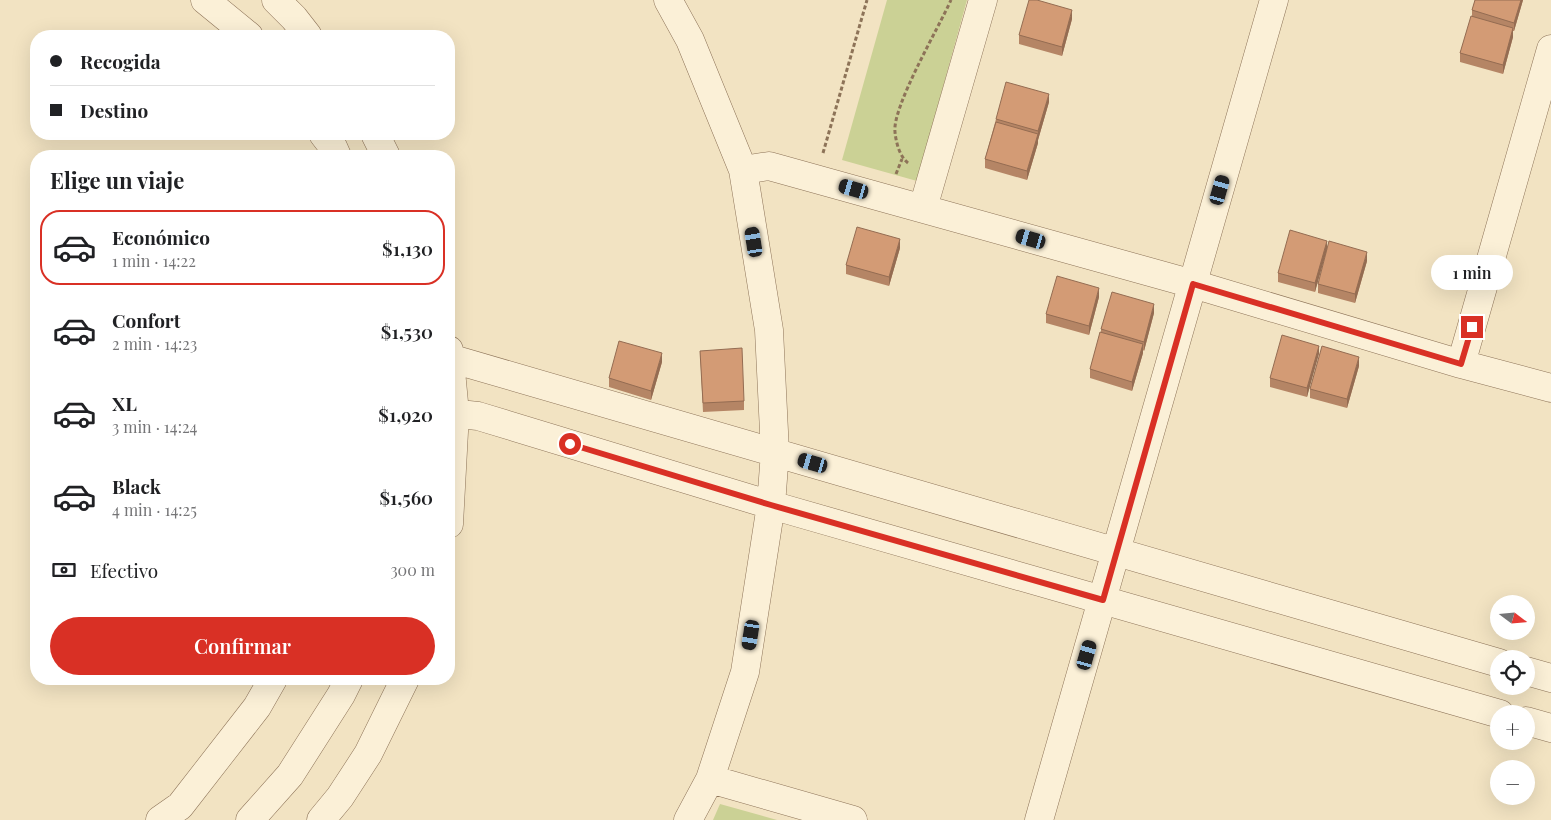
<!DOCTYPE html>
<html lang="es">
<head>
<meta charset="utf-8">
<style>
	:root { --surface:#fff; --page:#f6f6f6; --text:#202124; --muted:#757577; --line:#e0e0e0; --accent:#d93025 }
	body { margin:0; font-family:"Playfair Display",serif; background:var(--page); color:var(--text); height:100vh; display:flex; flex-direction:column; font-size:19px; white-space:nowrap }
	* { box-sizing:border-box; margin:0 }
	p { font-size:16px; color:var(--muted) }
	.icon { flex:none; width:28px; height:28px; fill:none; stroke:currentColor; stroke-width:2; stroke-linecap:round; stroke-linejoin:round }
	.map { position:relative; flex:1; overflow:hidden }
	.side { position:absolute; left:30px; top:150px; width:425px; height:535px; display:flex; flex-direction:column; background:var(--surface); border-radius:20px; box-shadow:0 5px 20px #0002 }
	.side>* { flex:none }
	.guide { position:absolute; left:30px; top:30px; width:425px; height:110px; border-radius:20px; box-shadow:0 5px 20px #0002; display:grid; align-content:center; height:110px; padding:0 20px; background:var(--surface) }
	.needle { width:32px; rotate:106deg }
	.buttons { position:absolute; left:1490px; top:595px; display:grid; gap:10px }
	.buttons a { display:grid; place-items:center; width:45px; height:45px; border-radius:50%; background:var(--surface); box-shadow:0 5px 20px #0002; font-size:25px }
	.end { position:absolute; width:22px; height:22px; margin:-11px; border:6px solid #d93025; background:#fff; box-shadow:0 0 0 2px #fff }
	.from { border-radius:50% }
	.bubble { position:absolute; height:35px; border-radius:18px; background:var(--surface); box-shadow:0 5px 20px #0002; font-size:16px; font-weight:600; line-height:35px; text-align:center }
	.car { position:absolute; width:15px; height:30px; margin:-15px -8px; border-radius:6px; box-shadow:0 0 4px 1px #0007; background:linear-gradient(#222 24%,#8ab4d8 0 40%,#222 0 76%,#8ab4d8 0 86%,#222 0) }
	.guide b { display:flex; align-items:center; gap:18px; height:48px; font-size:19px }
	.guide b+b { border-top:1px solid var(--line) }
	.guide i { width:12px; height:12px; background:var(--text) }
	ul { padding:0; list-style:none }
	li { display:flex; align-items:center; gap:15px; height:75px; margin:0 10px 8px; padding:0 10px; border:2px solid transparent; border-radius:20px }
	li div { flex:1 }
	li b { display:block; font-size:19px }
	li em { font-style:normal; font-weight:600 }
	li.current { border-color:var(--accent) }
	li>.icon { width:45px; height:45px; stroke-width:1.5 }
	h2 { padding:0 20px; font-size:22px; line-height:60px }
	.pay { display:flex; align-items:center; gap:12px; height:55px; padding:0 20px; font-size:19px }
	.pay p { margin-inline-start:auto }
	.cta { display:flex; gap:10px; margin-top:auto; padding:10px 20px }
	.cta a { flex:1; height:58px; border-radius:30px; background:var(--accent); color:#fff; font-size:20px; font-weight:600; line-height:58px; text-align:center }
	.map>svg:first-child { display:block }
	.green { fill:#cbd195 }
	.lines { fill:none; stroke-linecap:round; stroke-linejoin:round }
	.minor-casing { stroke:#8d7358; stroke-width:29 }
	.path { stroke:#8d7358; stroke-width:3; stroke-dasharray:4 2.5; stroke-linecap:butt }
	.minor { stroke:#fbf0d7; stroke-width:28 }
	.wall { fill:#b58565 }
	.shaded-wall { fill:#946c52 }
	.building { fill:#d39b75; stroke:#946c52 }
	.route { stroke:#d93025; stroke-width:6 }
</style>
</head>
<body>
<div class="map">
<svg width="1551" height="820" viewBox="0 0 1551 820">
	<rect width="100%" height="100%" fill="#f2e3c2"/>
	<path class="green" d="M 887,0 L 967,0 L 917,181 L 842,160 Z
		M 720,804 L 777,820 L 713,820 Z"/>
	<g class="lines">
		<defs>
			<path id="minor" d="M 205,0 L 249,36
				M 276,0 L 294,18 L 308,36
				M 668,0 L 690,40 L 743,170 L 769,330 L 775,452 L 771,505 L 745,672 L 710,779 L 688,820
				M 323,134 L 333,147 L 337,156
				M 375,134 L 386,156
				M 743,170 L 769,166 L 1193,284 L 1461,364 L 1551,388
				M 923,208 L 983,0
				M 449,350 L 455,413 L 449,524
				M 449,358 L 1499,663
				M 1461,364 L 1551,49
				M 449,413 L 478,416 L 771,505 L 1500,714
				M 1526,671 L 1551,678
				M 1526,721 L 1551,728
				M 710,779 L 853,820
				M 160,820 L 180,806 L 257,707 L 273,679
				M 250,820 L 290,775 L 341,695 L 349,679
				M 321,820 L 340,797 L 368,754 L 405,679
				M 1039,820 L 1274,0"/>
		</defs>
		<use href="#minor" class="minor-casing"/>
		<path class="path" d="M 823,153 L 867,0
			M 908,163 C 900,157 896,143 895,132 C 892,107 939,27 951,0
			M 896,174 L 902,159"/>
		<use href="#minor" class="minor"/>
	</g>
	<path class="wall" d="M 1475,0 L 1523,0 L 1514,31 L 1513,31 L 1513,37 L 1503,74 L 1460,62 L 1460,53 L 1472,16 L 1472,10 Z
		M 1072,19 L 1062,56 L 1019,44 L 1019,35 Z
		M 1049,102 L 1038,140 L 1038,143 L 1027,180 L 985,168 L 985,159 L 996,119 Z
		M 1327,241 L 1315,292 L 1278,282 L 1278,273 Z
		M 900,248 L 889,286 L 846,274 L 846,265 Z
		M 1367,261 L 1355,303 L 1318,293 L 1318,284 Z
		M 1099,297 L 1089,335 L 1046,323 L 1046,314 Z
		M 1154,313 L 1144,351 L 1143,350 L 1143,353 L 1132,391 L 1090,378 L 1090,369 L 1101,332 L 1101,329 Z
		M 1319,346 L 1307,397 L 1270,387 L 1270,378 Z
		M 700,351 L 744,401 L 744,410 L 703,412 Z
		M 662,362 L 651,400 L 609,387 L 609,378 Z
		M 1359,366 L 1347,408 L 1310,398 L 1310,389 Z"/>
	<path class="shaded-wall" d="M 1521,0 L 1523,0 L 1514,31 L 1514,23 Z
		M 1072,10 L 1072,19 L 1062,56 L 1062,47 Z
		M 1513,28 L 1513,37 L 1503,74 L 1503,65 Z
		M 1049,94 L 1049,102 L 1038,140 L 1038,131 Z
		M 1038,134 L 1038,143 L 1027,180 L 1027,171 Z
		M 900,239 L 900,248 L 889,286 L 889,277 Z
		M 1327,241 L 1327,250 L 1315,292 L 1315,283 Z
		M 1367,252 L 1367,261 L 1355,303 L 1355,294 Z
		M 1099,288 L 1099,297 L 1089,335 L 1089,326 Z
		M 1154,304 L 1154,313 L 1144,351 L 1144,342 Z
		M 1143,344 L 1143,353 L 1132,391 L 1132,382 Z
		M 1319,346 L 1319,354 L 1307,397 L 1307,388 Z
		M 662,353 L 662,362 L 651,400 L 651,391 Z
		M 1359,357 L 1359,366 L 1347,408 L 1347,399 Z"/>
	<path class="building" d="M 1029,0 L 1037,0 L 1072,10 L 1062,47 L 1019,35 Z
		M 1475,0 L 1521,0 L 1514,23 L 1472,10 Z
		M 1471,16 L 1513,28 L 1503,65 L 1460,53 Z
		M 1006,82 L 1049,94 L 1038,131 L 996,119 Z
		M 996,122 L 1038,134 L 1027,171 L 985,159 Z
		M 857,227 L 900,239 L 889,277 L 846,265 Z
		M 1290,230 L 1327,241 L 1315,283 L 1278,273 Z
		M 1329,241 L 1367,252 L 1355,294 L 1318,284 Z
		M 1057,276 L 1099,288 L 1089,326 L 1046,314 Z
		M 1112,292 L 1154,304 L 1144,342 L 1101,329 Z
		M 1100,332 L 1143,344 L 1132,382 L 1090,369 Z
		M 1282,335 L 1319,346 L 1307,388 L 1270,378 Z
		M 619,341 L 662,353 L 651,391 L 609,378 Z
		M 1322,346 L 1359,357 L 1347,399 L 1310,389 Z
		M 742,348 L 744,401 L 703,403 L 700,351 Z"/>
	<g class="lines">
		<path class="route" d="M 570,444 L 771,505 L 1103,600 L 1193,284 L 1461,364 L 1472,327"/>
	</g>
</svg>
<div class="buttons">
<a><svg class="needle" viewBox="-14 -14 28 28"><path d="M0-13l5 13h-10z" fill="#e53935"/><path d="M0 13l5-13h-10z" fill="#757577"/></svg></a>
<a><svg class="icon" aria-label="locate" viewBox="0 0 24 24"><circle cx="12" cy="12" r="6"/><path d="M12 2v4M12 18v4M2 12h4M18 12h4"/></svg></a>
<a>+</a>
<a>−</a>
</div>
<i class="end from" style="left:570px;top:444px"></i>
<i class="end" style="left:1472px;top:327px"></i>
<div class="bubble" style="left:1431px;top:255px;width:82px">1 min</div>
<i class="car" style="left:854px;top:189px;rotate:286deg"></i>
<i class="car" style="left:1220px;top:190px;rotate:16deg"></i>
<i class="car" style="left:1031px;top:239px;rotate:286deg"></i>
<i class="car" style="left:754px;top:242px;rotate:351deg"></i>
<i class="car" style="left:813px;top:463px;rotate:286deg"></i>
<i class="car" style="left:751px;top:635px;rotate:189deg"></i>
<i class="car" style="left:1087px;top:655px;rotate:16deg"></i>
<div class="guide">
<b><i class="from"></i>Recogida</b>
<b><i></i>Destino</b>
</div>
<section class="side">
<h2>Elige un viaje</h2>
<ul>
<li class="current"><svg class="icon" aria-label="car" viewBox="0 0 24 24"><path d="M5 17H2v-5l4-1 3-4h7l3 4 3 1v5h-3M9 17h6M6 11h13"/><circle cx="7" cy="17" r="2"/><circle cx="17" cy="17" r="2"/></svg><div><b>Económico</b><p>1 min · 14:22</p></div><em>$1,130</em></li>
<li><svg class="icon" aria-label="car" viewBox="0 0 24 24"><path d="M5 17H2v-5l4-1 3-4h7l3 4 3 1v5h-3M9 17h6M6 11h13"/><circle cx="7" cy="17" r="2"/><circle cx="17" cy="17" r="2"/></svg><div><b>Confort</b><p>2 min · 14:23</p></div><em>$1,530</em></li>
<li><svg class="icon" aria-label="car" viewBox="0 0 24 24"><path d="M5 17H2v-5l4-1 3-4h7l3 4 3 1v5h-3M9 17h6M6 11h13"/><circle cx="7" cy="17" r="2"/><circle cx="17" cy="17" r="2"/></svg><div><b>XL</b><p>3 min · 14:24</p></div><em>$1,920</em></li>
<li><svg class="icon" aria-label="car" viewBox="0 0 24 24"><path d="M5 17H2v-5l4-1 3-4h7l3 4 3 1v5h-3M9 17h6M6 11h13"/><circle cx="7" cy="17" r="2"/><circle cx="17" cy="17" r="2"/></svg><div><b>Black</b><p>4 min · 14:25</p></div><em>$1,560</em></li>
</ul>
<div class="pay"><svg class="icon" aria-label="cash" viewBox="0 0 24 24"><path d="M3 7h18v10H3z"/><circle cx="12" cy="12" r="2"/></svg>Efectivo<p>300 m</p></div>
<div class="cta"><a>Confirmar</a></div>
</section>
</div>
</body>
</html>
